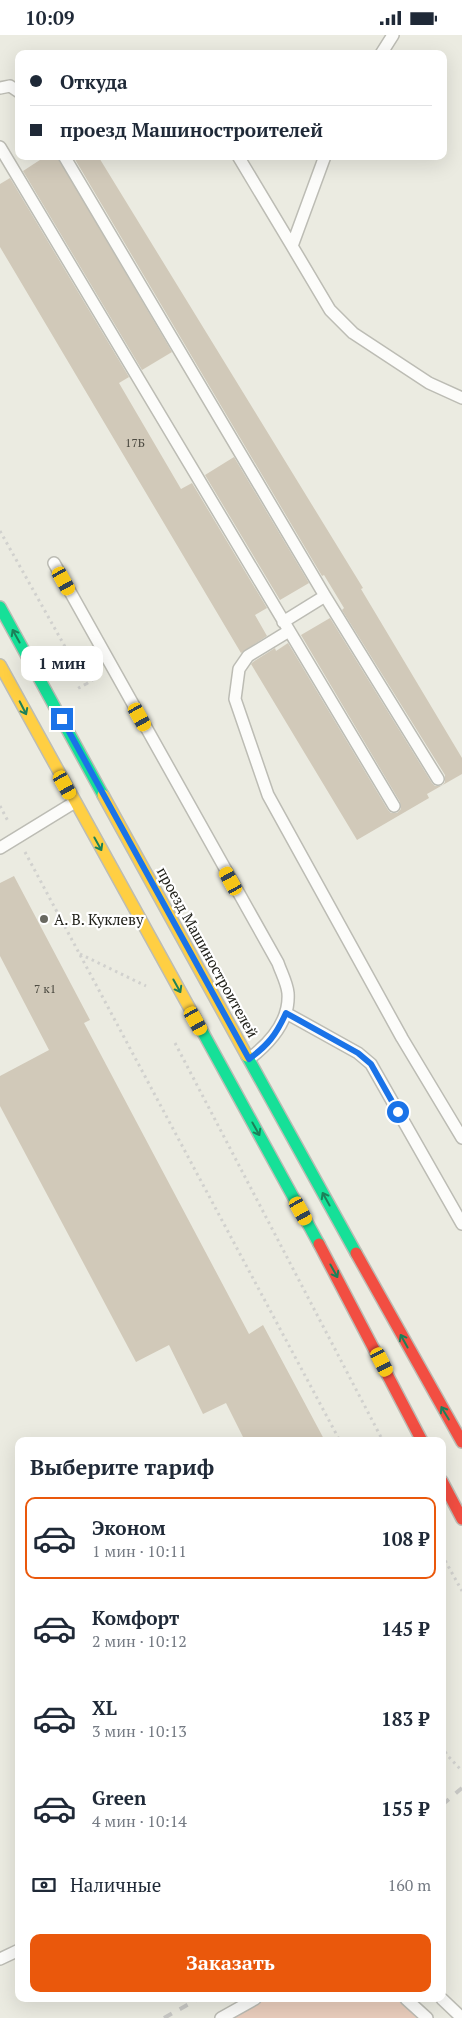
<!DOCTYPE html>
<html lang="ru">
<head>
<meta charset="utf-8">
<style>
	:root { --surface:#fff; --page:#f6f6f7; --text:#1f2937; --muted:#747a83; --line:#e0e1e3; --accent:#ea580c }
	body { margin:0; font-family:"PT Serif",serif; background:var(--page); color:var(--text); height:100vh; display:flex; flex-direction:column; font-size:19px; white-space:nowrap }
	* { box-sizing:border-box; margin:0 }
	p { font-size:16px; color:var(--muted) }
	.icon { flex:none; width:28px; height:28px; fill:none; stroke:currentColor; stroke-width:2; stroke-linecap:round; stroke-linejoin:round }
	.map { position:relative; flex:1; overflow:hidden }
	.side { position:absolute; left:15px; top:1402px; width:431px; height:565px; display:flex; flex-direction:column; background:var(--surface); border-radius:10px; box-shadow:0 5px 20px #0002 }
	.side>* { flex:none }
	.hud { position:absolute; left:15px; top:15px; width:432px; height:110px; border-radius:10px; box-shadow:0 5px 20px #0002; display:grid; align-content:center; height:110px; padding:0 15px; background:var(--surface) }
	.end { position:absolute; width:22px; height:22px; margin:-11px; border:6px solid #1a73e8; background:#fff; box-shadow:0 0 0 2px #fff }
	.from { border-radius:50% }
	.bubble { position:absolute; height:35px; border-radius:10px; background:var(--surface); box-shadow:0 5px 20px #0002; font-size:16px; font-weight:700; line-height:35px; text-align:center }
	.car { position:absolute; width:15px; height:30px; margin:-15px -8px; border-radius:6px; box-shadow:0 0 4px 1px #0007; background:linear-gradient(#f5c518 24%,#345 0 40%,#f5c518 0 76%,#345 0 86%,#f5c518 0) }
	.hud b { display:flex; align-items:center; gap:18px; height:48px; font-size:19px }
	.hud b+b { border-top:1px solid var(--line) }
	.hud i { width:12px; height:12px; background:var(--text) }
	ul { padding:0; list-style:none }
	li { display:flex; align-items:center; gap:15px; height:82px; margin:0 10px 8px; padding:0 5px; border:2px solid transparent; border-radius:10px }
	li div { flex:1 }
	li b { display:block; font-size:19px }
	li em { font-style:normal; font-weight:700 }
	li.on { border-color:var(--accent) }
	li>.icon { width:45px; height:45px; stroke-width:1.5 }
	h2 { padding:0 15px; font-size:22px; line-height:60px }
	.pay { display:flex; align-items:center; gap:12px; height:55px; padding:0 15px; font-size:19px }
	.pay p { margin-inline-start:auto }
	.button { display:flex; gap:10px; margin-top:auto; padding:10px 15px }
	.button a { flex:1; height:58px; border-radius:10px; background:var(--accent); color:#fff; font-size:20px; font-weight:700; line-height:58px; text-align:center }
	.status { display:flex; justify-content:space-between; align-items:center; height:35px; padding:0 25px; background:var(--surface); direction:ltr }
	.status svg { height:14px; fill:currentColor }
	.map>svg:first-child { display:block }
	.green { fill:#e9cdbc }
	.building { fill:#d1c9b9 }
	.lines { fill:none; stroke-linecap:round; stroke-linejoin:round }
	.lane-casing { stroke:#bcbcb4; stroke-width:14 }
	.fast-casing { stroke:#bcbcb4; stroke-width:14 }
	.slow-casing { stroke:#bcbcb4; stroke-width:14 }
	.jam-casing { stroke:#bcbcb4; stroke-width:14 }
	.path { stroke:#d1d1ce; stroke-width:3; stroke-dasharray:2.5 4; stroke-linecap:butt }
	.lane { stroke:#fcfcfa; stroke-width:11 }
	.fast { stroke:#16e098; stroke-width:11 }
	.slow { stroke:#ffcf43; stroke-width:11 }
	.jam { stroke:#f24e42; stroke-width:11 }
	.rail { stroke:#c8c8c5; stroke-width:4; stroke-dasharray:9 9; stroke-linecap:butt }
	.oneway { stroke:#1c8059 }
	.route { stroke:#1a73e8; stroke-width:6 }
	.poi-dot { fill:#686860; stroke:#fff; stroke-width:2 }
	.labels { text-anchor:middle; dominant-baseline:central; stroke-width:4.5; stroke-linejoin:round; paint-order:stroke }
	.number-label { font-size:12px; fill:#4d4b42 }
	.poi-label { font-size:15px; fill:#21211a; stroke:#fff; text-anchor:start }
	.street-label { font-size:15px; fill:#21211a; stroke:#fff }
</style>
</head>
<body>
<div class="status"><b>10:09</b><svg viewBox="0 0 49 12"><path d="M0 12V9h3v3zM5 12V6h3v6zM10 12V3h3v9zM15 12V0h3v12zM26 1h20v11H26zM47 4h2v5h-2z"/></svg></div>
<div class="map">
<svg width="462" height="1983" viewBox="0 0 462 1983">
	<rect width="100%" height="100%" fill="#ebebe1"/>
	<path class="green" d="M 255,1964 L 406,1964 L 427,1983 L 221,1983 Z"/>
	<path class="building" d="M 46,121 L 57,121 L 172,317 L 142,335 L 23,136 Z
		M 73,121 L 98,121 L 363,553 L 361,554 L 462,723 L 462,739 L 427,759 L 429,763 L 357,805 L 251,629 L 253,627 L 275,613 L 276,616 L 288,608 L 388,775 L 391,778 L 397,778 L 401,774 L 400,767 L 301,600 L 330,583 L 432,748 L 435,751 L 442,751 L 445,747 L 445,740 L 342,575 L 344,573 L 324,540 L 322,541 Z
		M 10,143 L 129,342 L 119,348 L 181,454 L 192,448 L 267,573 L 255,580 L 267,601 L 241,618 L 0,212 L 0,149 Z
		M 234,422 L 309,548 L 280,565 L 205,440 Z
		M 14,841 L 90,985 L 84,988 L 249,1299 L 263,1290 L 325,1406 L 245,1406 L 226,1368 L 203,1379 L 169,1310 L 136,1327 L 0,1071 L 0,1041 L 49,1015 L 0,921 L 0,848 Z"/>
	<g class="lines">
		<defs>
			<path id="lane" d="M 381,19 L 393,0
				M 0,53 L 10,51 L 19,57
				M 0,112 L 394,771
				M 64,121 L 325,561 L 438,744
				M 238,121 L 292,211
				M 325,121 L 292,211 L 330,275 L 353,298 L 429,348 L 462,363
				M 54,528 L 278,928 C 281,937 287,948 288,958 C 290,986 270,1008 249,1024
				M 283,587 L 325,561
				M 289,596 L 248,621 L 239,634 L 235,664 L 268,760 L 402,1003 L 462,1103
				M 0,813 L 75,767
				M 286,978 L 358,1018 L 371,1029 L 462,1189
				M 0,1924 L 19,1915
				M 406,1964 L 427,1983
				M 442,1964 L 462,1983
				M 221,1983 L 255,1964"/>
			<path id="fast" d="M 0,572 L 103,760
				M 195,983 L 319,1209
				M 247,1021 L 356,1218"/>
			<path id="slow" d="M 0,630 L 195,983
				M 103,760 L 247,1021"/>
			<path id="jam" d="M 319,1209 L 422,1406
				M 356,1218 L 462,1407
				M 442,1446 L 462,1484"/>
		</defs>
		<use href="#lane" class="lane-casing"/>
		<use href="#fast" class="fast-casing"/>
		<use href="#slow" class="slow-casing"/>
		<use href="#jam" class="jam-casing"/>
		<path class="path" d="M 0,496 L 86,649 L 75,655
			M 86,649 L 97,642
			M 0,771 L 9,788
			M 25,817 L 340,1406
			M 80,919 L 146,951
			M 175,1008 L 383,1406
			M 442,1520 L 462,1556
			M 442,1598 L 444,1601 L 442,1648
			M 442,1711 L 447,1720 L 462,1736"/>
		<use href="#lane" class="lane"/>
		<use href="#fast" class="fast"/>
		<use href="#slow" class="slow"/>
		<use href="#jam" class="jam"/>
		<path class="rail" d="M 442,1770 L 462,1753
			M 164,1983 L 198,1964"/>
	</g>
	<defs><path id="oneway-shaft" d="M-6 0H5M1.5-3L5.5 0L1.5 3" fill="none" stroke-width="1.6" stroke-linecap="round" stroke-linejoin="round" transform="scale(1.25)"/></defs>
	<g class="oneway">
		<use href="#oneway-shaft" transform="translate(16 601) rotate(-119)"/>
		<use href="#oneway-shaft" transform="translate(23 673) rotate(63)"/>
		<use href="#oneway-shaft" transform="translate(98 809) rotate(61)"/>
		<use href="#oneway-shaft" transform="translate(177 951) rotate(61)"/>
		<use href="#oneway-shaft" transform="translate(256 1094) rotate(61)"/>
		<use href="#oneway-shaft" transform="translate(326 1164) rotate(-119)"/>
		<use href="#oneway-shaft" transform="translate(334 1236) rotate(61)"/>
		<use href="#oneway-shaft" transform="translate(404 1306) rotate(-119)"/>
		<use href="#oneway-shaft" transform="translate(445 1378) rotate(-121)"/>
	</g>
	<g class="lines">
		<path class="route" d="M 62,684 L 249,1024 C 268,1010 276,1000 286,978 L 358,1018 L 371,1029 L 398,1077"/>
	</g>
	<circle class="poi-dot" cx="44" cy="884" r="5"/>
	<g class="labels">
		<g class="number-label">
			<text x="135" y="407">17Б</text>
			<text x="45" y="953">7 к1</text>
		</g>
		<g class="poi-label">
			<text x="54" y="884">А. В. Куклеву</text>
		</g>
		<g class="street-label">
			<text transform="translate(208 917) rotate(61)">проезд Машиностроителей</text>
		</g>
	</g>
</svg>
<i class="end from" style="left:398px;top:1077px"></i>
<i class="end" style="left:62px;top:684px"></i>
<div class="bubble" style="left:21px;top:611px;width:82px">1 мин</div>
<i class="car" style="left:64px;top:546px;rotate:151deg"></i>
<i class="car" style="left:140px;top:682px;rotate:151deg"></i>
<i class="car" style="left:65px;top:750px;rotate:151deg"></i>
<i class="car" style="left:231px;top:846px;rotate:331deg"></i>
<i class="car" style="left:196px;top:986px;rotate:151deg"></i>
<i class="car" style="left:301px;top:1176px;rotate:151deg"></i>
<i class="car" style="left:382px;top:1327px;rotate:153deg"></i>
<div class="hud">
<b><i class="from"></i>Откуда</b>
<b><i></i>проезд Машиностроителей</b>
</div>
<section class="side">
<h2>Выберите тариф</h2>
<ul>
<li class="on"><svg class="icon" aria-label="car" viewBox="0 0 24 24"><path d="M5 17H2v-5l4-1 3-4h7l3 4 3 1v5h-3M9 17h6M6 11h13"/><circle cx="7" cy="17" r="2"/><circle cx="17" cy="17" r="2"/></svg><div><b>Эконом</b><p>1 мин · 10:11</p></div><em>108 ₽</em></li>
<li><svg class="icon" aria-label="car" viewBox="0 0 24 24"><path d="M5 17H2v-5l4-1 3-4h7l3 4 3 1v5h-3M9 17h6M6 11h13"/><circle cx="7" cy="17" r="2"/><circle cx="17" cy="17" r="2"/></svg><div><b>Комфорт</b><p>2 мин · 10:12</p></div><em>145 ₽</em></li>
<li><svg class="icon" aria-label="car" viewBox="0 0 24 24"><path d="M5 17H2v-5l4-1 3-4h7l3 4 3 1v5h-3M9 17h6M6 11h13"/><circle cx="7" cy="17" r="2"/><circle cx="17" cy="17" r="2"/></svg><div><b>XL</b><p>3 мин · 10:13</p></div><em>183 ₽</em></li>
<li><svg class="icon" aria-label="car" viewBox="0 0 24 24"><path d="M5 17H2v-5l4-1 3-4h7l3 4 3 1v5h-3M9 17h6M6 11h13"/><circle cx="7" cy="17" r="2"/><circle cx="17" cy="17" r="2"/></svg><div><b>Green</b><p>4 мин · 10:14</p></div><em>155 ₽</em></li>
</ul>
<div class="pay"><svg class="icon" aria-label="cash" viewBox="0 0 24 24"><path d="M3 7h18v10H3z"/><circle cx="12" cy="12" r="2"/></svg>Наличные<p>160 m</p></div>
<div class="button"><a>Заказать</a></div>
</section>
</div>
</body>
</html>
